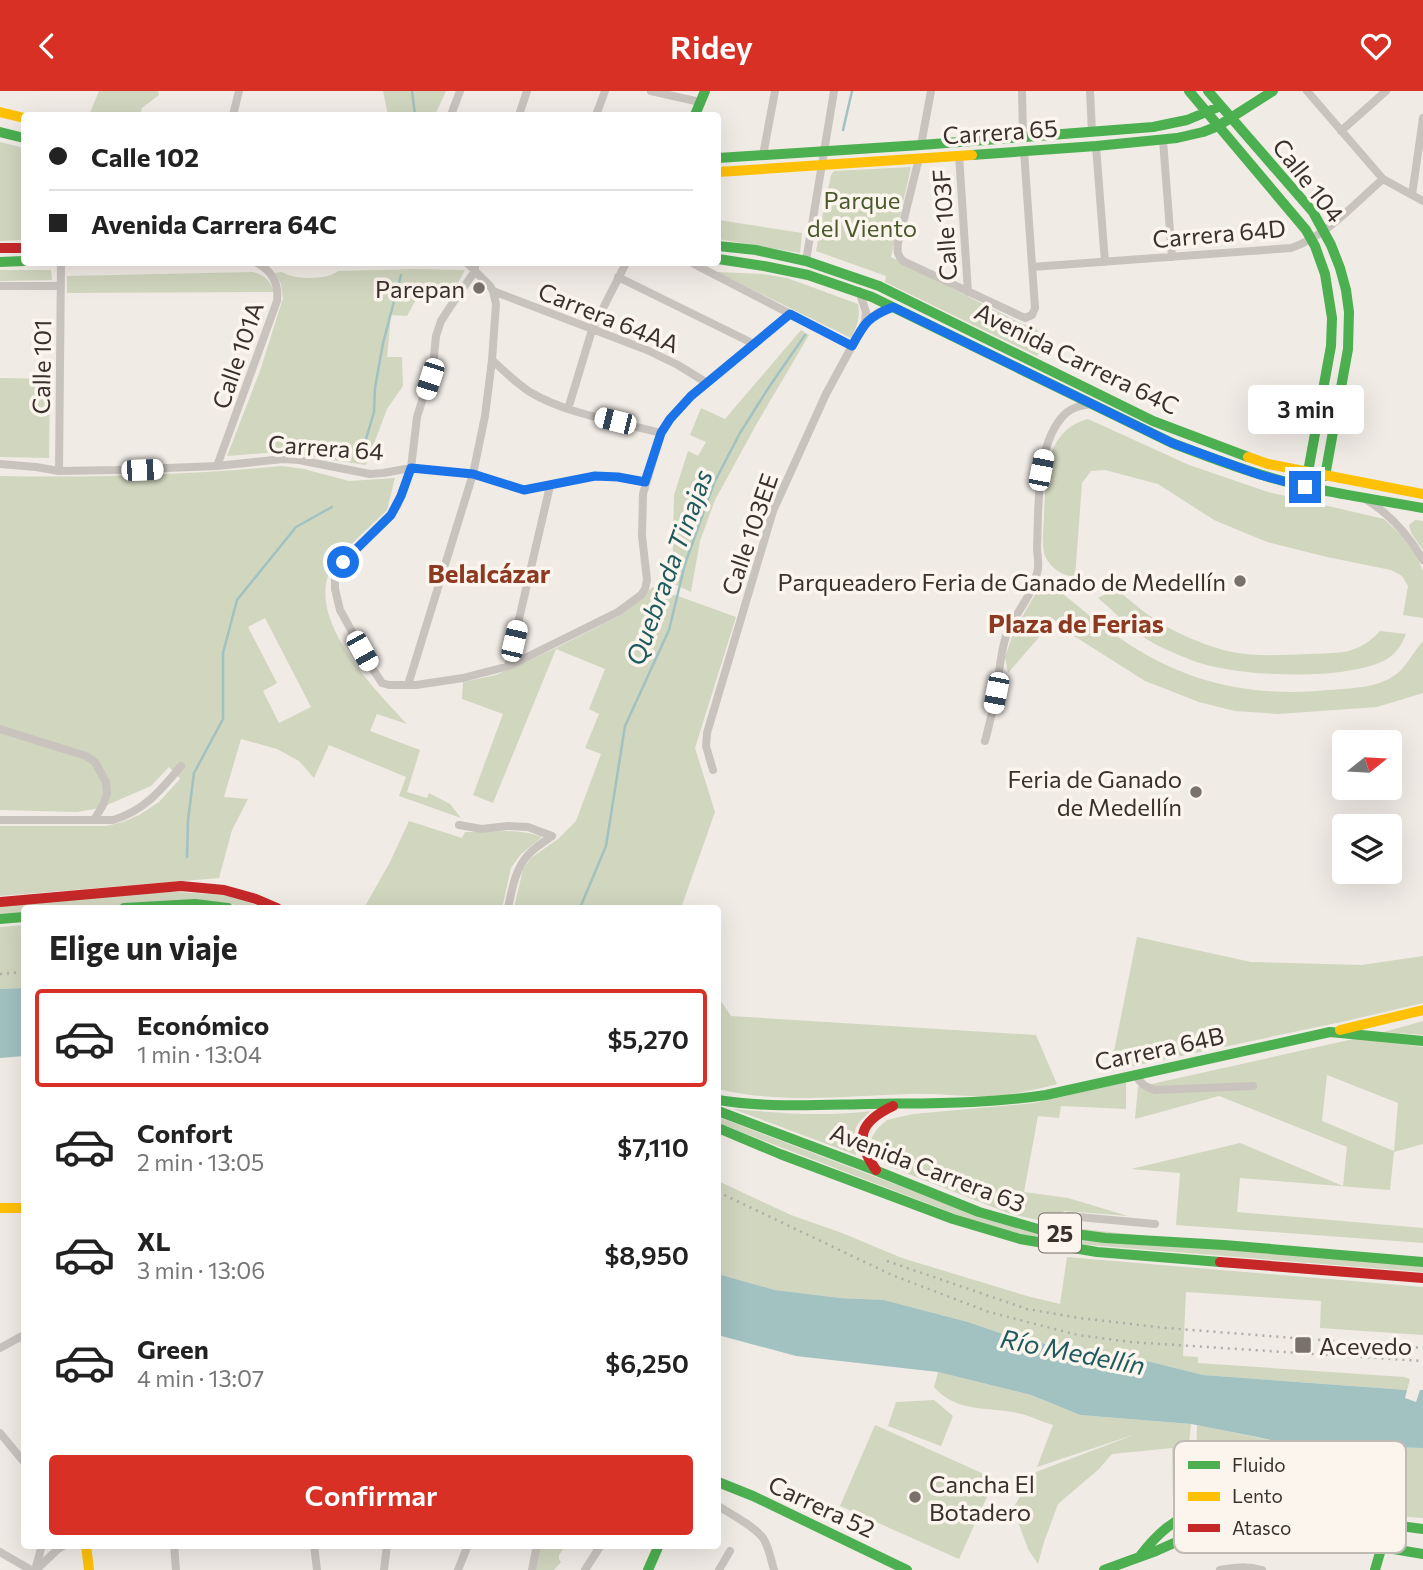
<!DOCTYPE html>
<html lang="es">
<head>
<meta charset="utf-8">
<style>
	:root { --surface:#fff; --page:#f2f2f2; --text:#222; --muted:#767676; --line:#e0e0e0; --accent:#d93025 }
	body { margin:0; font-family:Commissioner,sans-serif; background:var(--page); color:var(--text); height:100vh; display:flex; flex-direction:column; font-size:26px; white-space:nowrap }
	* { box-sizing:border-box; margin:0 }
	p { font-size:23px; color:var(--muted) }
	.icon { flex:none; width:38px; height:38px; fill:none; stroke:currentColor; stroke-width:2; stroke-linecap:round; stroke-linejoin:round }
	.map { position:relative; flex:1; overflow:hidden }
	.panel { position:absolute; left:21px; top:814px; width:700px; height:644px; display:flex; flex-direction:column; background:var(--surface); border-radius:7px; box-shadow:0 7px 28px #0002 }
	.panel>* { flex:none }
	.hud { position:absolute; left:21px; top:21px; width:700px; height:154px; border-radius:7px; box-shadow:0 7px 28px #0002; display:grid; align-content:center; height:154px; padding:0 28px; background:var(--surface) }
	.needle { width:46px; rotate:72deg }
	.buttons { position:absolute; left:1332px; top:639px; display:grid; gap:14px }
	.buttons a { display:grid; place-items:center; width:70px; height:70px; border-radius:7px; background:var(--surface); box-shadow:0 7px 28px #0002; font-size:35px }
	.end { position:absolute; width:32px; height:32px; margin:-16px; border:9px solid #1a73e8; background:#fff; box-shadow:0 0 0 4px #fff }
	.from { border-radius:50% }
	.bubble { position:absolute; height:49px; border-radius:7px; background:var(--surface); box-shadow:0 7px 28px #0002; font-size:23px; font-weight:600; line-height:49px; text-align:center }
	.car { position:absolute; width:21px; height:42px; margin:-21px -10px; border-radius:9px; box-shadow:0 0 5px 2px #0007; background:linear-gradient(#fff 24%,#345 0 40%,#fff 0 76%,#345 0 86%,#fff 0) }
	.hud b { display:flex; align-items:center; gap:24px; height:66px; font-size:26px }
	.hud b+b { border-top:2px solid var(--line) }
	.hud i { width:18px; height:18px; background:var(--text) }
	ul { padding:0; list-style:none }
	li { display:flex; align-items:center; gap:21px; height:98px; margin:0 14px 10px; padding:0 14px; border:4px solid transparent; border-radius:7px }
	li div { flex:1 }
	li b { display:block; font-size:26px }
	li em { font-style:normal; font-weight:600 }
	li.current { border-color:var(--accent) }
	li>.icon { width:63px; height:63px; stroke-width:1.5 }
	h2 { padding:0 28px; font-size:32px; line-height:84px }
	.primary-button { display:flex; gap:14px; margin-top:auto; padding:14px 28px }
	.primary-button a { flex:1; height:80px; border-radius:7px; background:var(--accent); color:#fff; font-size:28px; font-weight:600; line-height:80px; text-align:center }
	header { display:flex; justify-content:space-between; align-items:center; height:91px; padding:0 28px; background:var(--accent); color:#fff; font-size:32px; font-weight:600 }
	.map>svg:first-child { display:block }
	.green { fill:#d1d6bf; fill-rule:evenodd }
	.water { fill:#a1c2c1 }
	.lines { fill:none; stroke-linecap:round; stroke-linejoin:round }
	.stream { stroke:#a1c2c1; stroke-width:2.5 }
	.street { stroke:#c9c3be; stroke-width:8 }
	.fast { stroke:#4caf50; stroke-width:10 }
	.slow { stroke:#ffc107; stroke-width:10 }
	.jam { stroke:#c62828; stroke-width:10 }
	.rail { stroke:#b1aca8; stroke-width:2.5; stroke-dasharray:2 5; stroke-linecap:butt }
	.route { stroke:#1a73e8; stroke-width:9 }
	.poi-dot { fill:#7a716c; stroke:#fbf5ee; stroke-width:2.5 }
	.labels { text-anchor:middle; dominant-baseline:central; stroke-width:7; stroke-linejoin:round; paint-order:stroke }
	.shield { fill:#fbf5ee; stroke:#756b66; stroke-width:2 }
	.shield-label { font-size:23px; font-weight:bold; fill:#3b302b }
	.street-label { font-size:24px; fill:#3b302b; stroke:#fbf5ee }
	.park-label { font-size:24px; fill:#4a5a2e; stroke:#fbf5ee }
	.poi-label { font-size:24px; fill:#3b302b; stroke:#fbf5ee; text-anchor:end }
	.water-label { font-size:26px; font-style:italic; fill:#1f5a5e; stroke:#fbf5ee }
	.neighbourhood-label { font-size:26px; font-weight:bold; fill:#8c3b22; stroke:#fbf5ee }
	.key { fill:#fbf5ee; stroke:#c1bab4; stroke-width:2 }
	.key-label { font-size:19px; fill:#3b302b }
</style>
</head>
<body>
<header><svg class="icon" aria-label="back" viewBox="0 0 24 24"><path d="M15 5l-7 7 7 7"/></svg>Ridey<svg class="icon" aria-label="heart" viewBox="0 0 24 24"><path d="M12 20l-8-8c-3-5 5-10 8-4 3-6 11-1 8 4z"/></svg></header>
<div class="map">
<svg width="1423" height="1479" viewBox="0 0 1423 1479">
	<rect width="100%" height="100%" fill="#f0ebe5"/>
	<path class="green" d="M 99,0 L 158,0 L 159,4 L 142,17 L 140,24 L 89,24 Z
		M 383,0 L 446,0 L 435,24 L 388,24 Z
		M 0,51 L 24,57 L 24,149 L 0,150 Z
		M 911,76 L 891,166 L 1022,233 L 1035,236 L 1045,250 L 1037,265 L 885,191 L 886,185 L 816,160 L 825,112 L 831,84 L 834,80 Z
		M 718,129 L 802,142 L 800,162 L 718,148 Z
		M 418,178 L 465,179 L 454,199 L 429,191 L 414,212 L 407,225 L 391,224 L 387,266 L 402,266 L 403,295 L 387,318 L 366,374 L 280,361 L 227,365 L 260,280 L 283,207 L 281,193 L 275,182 L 282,181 C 293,189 328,189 338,180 Z
		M 0,179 L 51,179 L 52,189 L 0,190 Z
		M 253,181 C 265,185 270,189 274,201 L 67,202 L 67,185 Z
		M 717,181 L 763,183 L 787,187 L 858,213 C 860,226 858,234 851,247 Z
		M 801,239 L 809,244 L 756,334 L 715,409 L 700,450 L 691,501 L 672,492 L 674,404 L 688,360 L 698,365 L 706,351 L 690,344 L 701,317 L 725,328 Z
		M 0,287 L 50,288 L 49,367 L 0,366 Z
		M 1088,328 L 1189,374 L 1233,389 L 1268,401 L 1384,428 L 1401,444 L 1416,464 L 1423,480 L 1423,527 L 1403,524 L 1408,495 L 1402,485 L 1391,479 L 1327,466 L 1267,451 L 1214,429 L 1158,393 L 1105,379 L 1091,380 L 1082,392 L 1075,486 C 1062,484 1051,478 1045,465 C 1041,455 1044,434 1044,422 C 1047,385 1044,340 1088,328 Z
		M 282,375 L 304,378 L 349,390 L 395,387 L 387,419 L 342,462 L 328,468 L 341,464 C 337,470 332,476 329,482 C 309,533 376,599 407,633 L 377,623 L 370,640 L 420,659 L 407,701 L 427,707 L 429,702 L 450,713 L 461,727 L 399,705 L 406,686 L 329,654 L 314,687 L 299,670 L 277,658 L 241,648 L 224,706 L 248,708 L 232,739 L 219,787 L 0,805 L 0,735 L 106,735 L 123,731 L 139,724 L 159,711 L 180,688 L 169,676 L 151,695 L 100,717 L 77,721 L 0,719 L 0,385 C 94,387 188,384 282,375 ZM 265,527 L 311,616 L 279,632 L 263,600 L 277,592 L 248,536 Z
		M 1415,429 L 1423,430 L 1423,459 L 1411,442 L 1409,434 Z
		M 1044,488 C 1073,510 1100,535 1130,554 C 1193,594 1255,606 1329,599 C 1353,597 1382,597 1400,580 C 1409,571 1415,559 1423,550 L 1423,602 L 1377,616 L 1278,623 L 1235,620 L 1199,611 L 1145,590 L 1074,545 L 1054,529 L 1008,582 L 1005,566 L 1014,540 Z
		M 653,496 L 736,526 L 695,657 L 715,721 L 681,817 L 514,817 L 523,778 L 531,767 L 558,748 L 576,730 L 601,663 L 585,657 L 599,623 L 589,618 L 605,578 L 556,558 L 493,712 L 473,704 L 503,623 L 462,608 L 463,591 L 496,584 L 556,557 L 621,524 Z
		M 1116,498 C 1129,508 1141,519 1154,528 C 1172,541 1211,557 1232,561 C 1257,566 1283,564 1307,563 C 1339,562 1358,564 1380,540 L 1406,543 C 1402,553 1397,562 1387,568 C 1347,591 1233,586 1191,569 C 1174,562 1153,554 1138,542 C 1124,531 1111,518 1098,507 Z
		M 409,730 L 462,747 L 465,741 C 491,742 517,736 542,746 L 521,763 L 511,777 L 502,817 L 364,817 L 390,771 Z
		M 160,800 L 225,804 L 266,817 L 249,817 L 222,811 L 120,814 L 81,817 L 24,817 L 24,822 L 0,825 L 0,815 Z
		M 24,834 L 24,897 L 0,898 L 0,836 Z
		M 1137,846 L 1251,871 L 1362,874 L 1423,865 L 1423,912 L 1346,930 L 1110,980 Z
		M 718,906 L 731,925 L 1036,944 L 1057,993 C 1035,999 1012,1004 989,1005 C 962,1006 936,1002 909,1003 C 847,1005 778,1013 718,998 Z
		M 1423,930 L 1423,944 L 1384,941 Z
		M 1358,947 L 1423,956 L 1423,1053 L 1394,1061 L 1390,1099 L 1240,1087 L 1237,1121 L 1423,1137 L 1423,1152 L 1176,1134 L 1180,1082 L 1131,1078 L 1240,1052 L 1343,1095 L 1347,1056 L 1219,1005 L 1135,1028 L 1138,996 ZM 1327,984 L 1398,1012 L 1394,1060 L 1322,1030 Z
		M 1126,991 L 1126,1018 L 1061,1015 L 1059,1027 L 1038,1025 L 1024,1101 L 1068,1107 L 1128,1125 L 1065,1120 L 1046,1131 L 1008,1122 L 888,1075 L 878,1067 L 872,1057 L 872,1046 L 878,1037 L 887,1029 L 913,1023 L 1034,1012 Z
		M 733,1018 C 779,1022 824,1026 871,1020 C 851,1037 854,1039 856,1064 Z
		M 718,1026 L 984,1127 L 1423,1176 L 1423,1181 L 1064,1152 L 989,1136 L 718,1032 Z
		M 718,1090 L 791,1124 L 842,1142 L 902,1167 L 1027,1205 L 1060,1213 L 1067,1166 L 1423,1196 L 1423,1244 L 1320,1237 L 1321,1210 L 1186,1201 L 1183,1265 L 1198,1266 L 1198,1272 L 1404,1286 L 1410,1288 L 1407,1299 L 1203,1284 L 1147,1270 L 1054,1255 L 1003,1243 L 968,1231 L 884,1209 L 840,1207 L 775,1199 L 718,1183 Z
		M 938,1281 L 1031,1304 L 1080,1324 L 1191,1333 L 1183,1410 L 1173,1409 L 1172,1357 L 1112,1363 L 1099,1378 L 1058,1413 L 1044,1451 L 1038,1473 L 1028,1458 L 1013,1417 L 1036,1381 L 1136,1343 L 1037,1376 L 1053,1334 C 1043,1331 1032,1326 1022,1323 C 991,1315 957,1323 934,1296 Z
		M 934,1309 L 953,1325 L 941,1355 L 888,1335 L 896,1311 Z
		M 875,1334 L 995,1388 L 959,1468 L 840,1415 Z
		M 1197,1334 L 1294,1354 L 1423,1357 L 1423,1427 L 1251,1415 L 1195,1413 Z
		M 535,1454 L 566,1454 L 559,1464 L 559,1468 L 561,1471 L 554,1479 L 530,1479 Z"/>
	<path class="water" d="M 24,897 L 24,965 L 0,967 L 0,898 Z
		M 718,1183 L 775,1199 L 840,1207 L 884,1209 L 968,1231 L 1003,1243 L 1054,1255 L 1147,1270 L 1203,1284 L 1407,1299 L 1405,1307 L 1416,1311 L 1420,1299 L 1423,1299 L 1423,1357 L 1294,1354 L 1257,1346 L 1191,1333 L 1080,1324 L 1031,1304 L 938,1281 L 796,1265 L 718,1244 Z"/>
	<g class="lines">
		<path class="stream" d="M 412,0 L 415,24
			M 843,39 L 852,0
			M 363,358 L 374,321 L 375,297 L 383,252 L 401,184
			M 187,766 L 188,729 L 194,682 L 223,628 L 223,562 L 237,509 L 296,436 L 332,416
			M 580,817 L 606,755 L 625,635 L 669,539 L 685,473 L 714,392 L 740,342 L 769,296 L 805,244"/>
		<path class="street" d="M 651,0 L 700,11
			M 1022,0 L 1023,45
			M 1090,0 L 1092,41
			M 1307,0 L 1383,88 L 1423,110
			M 233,24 L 239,0
			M 451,24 L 460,0
			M 519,24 L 527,0
			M 596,24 L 605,0
			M 1341,40 L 1386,0
			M 1163,49 L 1172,166
			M 921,54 L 931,0
			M 1096,55 L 1105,171
			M 763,64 L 775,0
			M 959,64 L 968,201
			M 919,67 L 898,152 C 897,160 897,164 903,170 L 1025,227 L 1032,224 L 1035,217 L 1024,60
			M 1412,104 L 1423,27
			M 806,170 L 834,0
			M 476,172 L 475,173 L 475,180 L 450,216 L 441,230 L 436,245 L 433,275 L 417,326 L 411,377 L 397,415 L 391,424 L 343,471 L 335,485 L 335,498 L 340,519 L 374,580 L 382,592 L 389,594 L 416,594 L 463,587 L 509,575 L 618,521 L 641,504 L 645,498 L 647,489 L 642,445 L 643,403 L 661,342 L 670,328 L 691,305 L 790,223
			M 692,172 L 852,255
			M 1032,176 L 1291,157 C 1327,145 1355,112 1383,88
			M 618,186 L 754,253
			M 0,195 L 61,195
			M 493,200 L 647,259 L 678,274 L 707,292
			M 865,231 L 879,221 L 893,216
			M 492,269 C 504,280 516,292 530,301 C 566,323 620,331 661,342
			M 568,318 L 592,239 L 626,172
			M 0,373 L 36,376 L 59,380 L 117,379 L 217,375 L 283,368 L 299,369 L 370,383 L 383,382 L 411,377 L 473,383 L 524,399 L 595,385 L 618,386 L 645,391
			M 217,375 L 277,210 C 279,193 272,180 257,172
			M 59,380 L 61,172
			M 1367,409 C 1391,424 1409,445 1423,469
			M 508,575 L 550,395
			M 408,594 L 473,383 L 485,325 L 492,269 L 496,213 L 493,200 L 490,195 L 467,172
			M 0,638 L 86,665 L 95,671 L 106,691 L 107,703 L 103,714 L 94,729
			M 985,650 C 989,635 993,619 996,603 C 999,584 1000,564 1006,545 C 1014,523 1032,506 1037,482 C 1040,474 1037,465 1037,456 C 1039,416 1035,351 1066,322 C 1073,316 1082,314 1091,313
			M 713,679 L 706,655 L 707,642 L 773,420 L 826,303 L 865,231 L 866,221 L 859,200
			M 0,729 L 113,729 C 144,720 161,699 181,675
			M 459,734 L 482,738 L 508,735 L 528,736 L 552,745
			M 508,817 C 512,799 515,777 529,763 C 535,756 544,751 552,745
			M 1136,984 C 1140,993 1146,996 1155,999 L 1253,995
			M 1053,1141 C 1056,1132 1059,1128 1068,1125 L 1155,1133
			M 0,1257 L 24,1244
			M 0,1342 L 24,1371
			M 718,1415 C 731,1423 754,1435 763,1447 C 769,1456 771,1469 774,1479
			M 174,1454 L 176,1479
			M 314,1454 L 317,1479
			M 0,1461 L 31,1479
			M 35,1479 L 42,1454
			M 36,1479 L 58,1458 L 65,1454
			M 384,1479 L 387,1454
			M 458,1479 L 468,1454
			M 532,1479 L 537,1454
			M 585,1479 L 601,1454
			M 719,1479 L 730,1460
			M 1220,1479 C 1235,1476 1247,1475 1262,1479"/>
		<path class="fast" d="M 1189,0 L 1306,139 L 1315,155 L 1325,183 L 1332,227 L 1331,255 L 1308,381
			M 1208,0 L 1313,121 L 1331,154 L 1340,177 L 1346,199 L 1349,221 L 1348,258 L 1325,385
			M 695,24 L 705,0
			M 0,41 L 24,47
			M 972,64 L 1096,55 L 1177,47 L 1203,41 L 1218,35 L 1273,0
			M 718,67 L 921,54 L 1153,36 L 1187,29 L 1221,15
			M 718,155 L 756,159 L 806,170 L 879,195 L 1153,330 L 1248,366
			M 718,168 L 764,175 L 808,184 L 872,206 L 1172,352 C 1201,363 1229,374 1259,383 C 1312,400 1368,407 1423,417
			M 0,171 L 24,170
			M 124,817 L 195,813 L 228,817
			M 0,828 L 24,826
			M 718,1009 C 768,1017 818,1014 869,1013 C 928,1012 987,1013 1046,1004 L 1330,941 L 1423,950
			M 718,1020 L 872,1078 L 979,1121 L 1038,1138 L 1105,1147 L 1224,1154 L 1423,1171
			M 718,1037 L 780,1063 L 953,1128 L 1020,1148 L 1097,1161 L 1220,1171
			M 718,1391 L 753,1405 L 907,1479
			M 1140,1465 C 1157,1443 1175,1426 1202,1419 L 1325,1425 L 1423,1438
			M 648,1479 L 659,1454
			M 1104,1479 L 1156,1460 L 1183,1448 L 1204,1442 L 1230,1438 L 1293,1441 L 1423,1463
			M 1375,1479 L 1388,1434"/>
		<path class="slow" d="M 0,21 L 24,27
			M 718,81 L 972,64
			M 1248,366 L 1268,373 L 1423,403
			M 1340,939 L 1423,919
			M 0,1117 L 24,1117
			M 86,1454 L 89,1479"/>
		<path class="jam" d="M 0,157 L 24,157
			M 0,811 L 181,795 L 224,799 L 256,808 L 277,817
			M 876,1079 C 854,1048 859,1031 893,1015
			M 1220,1171 L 1423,1187"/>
		<path class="rail" d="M 0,883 L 24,881
			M 718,1101 L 892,1184 L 989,1221 L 1078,1244 L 1130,1251 L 1423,1270
			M 887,1170 L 1027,1218 L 1079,1227 L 1166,1237 L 1423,1257"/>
	</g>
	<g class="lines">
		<path class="route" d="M 343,471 L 391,424 L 401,405 L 411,377 L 473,383 L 524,399 L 595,385 L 618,386 L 645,391 L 661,342 L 670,328 L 691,305 L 790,223 L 852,255 C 865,231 868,226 893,216 L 1172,352 L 1260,384 L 1305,396"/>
	</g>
	<g class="poi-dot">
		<circle cx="479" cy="197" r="7"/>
		<circle cx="1240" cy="490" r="7"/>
		<circle cx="1196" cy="701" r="7"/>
		<rect x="1294" y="1245" width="18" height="18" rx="3.5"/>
		<circle cx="915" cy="1406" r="7"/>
	</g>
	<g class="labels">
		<rect class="shield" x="1039" y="1122.5" width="42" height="39" rx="5"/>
		<g class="shield-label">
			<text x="1060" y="1142">25</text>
		</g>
		<g class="street-label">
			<text transform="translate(1000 40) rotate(-4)">Carrera 65</text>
			<text transform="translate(1309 89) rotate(52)">Calle 104</text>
			<text transform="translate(944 134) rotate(-94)">Calle 103F</text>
			<text transform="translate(1219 142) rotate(-5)">Carrera 64D</text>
			<text transform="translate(609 226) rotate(22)">Carrera 64AA</text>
			<text transform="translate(237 264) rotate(-71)">Calle 101A</text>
			<text transform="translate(1077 267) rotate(26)">Avenida Carrera 64C</text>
			<text transform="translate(41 276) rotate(-89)">Calle 101</text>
			<text transform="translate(326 356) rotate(4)">Carrera 64</text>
			<text transform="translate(749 443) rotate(-71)">Calle 103EE</text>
			<text transform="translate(1159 957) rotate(-12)">Carrera 64B</text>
			<text transform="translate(928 1076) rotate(21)">Avenida Carrera 63</text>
			<text transform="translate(822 1415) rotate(25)">Carrera 52</text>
		</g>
		<g class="park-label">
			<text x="862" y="108">Parque<tspan x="862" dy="28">del Viento</tspan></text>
		</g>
		<g class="poi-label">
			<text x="465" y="197">Parepan</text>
			<text x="1226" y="490">Parqueadero Feria de Ganado de Medellín</text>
			<text x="1182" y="687">Feria de Ganado<tspan x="1182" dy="28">de Medellín</tspan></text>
			<text x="1319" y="1254" text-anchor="start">Acevedo</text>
			<text x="929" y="1392" text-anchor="start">Cancha El<tspan x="929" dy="28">Botadero</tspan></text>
		</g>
		<g class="water-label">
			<text transform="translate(668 476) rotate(-70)">Quebrada Tinajas</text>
			<text transform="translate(1073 1260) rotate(11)">Río Medellín</text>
		</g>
		<g class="neighbourhood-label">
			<text x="489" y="481">Belalcázar</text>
			<text x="1076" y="531">Plaza de Ferias</text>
		</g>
	</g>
	<rect x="1174" y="1350" width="232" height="112" rx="10" class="key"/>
	<rect x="1188" y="1370" width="32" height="8" fill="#4caf50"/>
	<rect x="1188" y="1401" width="32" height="9" fill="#ffc107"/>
	<rect x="1188" y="1433" width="32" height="8" fill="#c62828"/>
	<g class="key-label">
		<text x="1232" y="1381">Fluido</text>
		<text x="1232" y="1412">Lento</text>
		<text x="1232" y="1444">Atasco</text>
	</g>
</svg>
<div class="buttons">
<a><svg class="needle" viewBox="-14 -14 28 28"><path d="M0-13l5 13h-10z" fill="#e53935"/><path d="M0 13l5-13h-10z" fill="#767676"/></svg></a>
<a><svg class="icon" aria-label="layers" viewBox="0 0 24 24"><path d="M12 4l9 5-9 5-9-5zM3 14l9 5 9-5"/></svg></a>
</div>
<i class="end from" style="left:343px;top:471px"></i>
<i class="end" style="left:1305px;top:396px"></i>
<div class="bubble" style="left:1248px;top:294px;width:116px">3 min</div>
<i class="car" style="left:430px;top:288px;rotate:198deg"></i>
<i class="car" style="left:615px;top:330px;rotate:284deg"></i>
<i class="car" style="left:142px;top:379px;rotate:88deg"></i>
<i class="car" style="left:1041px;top:379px;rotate:11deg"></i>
<i class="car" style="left:514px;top:550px;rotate:13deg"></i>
<i class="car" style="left:362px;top:560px;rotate:151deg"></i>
<i class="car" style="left:996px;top:602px;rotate:191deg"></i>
<div class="hud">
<b><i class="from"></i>Calle 102</b>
<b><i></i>Avenida Carrera 64C</b>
</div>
<section class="panel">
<h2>Elige un viaje</h2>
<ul>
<li class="current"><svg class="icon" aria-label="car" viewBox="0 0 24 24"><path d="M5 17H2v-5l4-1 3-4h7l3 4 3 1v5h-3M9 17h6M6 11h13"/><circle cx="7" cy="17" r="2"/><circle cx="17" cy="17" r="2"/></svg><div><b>Económico</b><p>1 min · 13:04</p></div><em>$5,270</em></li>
<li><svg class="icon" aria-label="car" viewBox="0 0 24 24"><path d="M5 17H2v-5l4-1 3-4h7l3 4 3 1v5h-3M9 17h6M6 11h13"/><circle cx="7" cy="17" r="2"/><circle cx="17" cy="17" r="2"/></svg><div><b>Confort</b><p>2 min · 13:05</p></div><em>$7,110</em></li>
<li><svg class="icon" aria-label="car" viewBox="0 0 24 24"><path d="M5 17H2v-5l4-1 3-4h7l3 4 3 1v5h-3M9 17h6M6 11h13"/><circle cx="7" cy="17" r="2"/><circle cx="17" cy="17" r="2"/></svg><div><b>XL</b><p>3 min · 13:06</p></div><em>$8,950</em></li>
<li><svg class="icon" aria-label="car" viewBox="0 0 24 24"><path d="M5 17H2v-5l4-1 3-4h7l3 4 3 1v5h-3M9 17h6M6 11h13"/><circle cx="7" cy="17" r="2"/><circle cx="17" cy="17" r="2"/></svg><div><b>Green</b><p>4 min · 13:07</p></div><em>$6,250</em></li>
</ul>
<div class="primary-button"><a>Confirmar</a></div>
</section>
</div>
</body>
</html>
